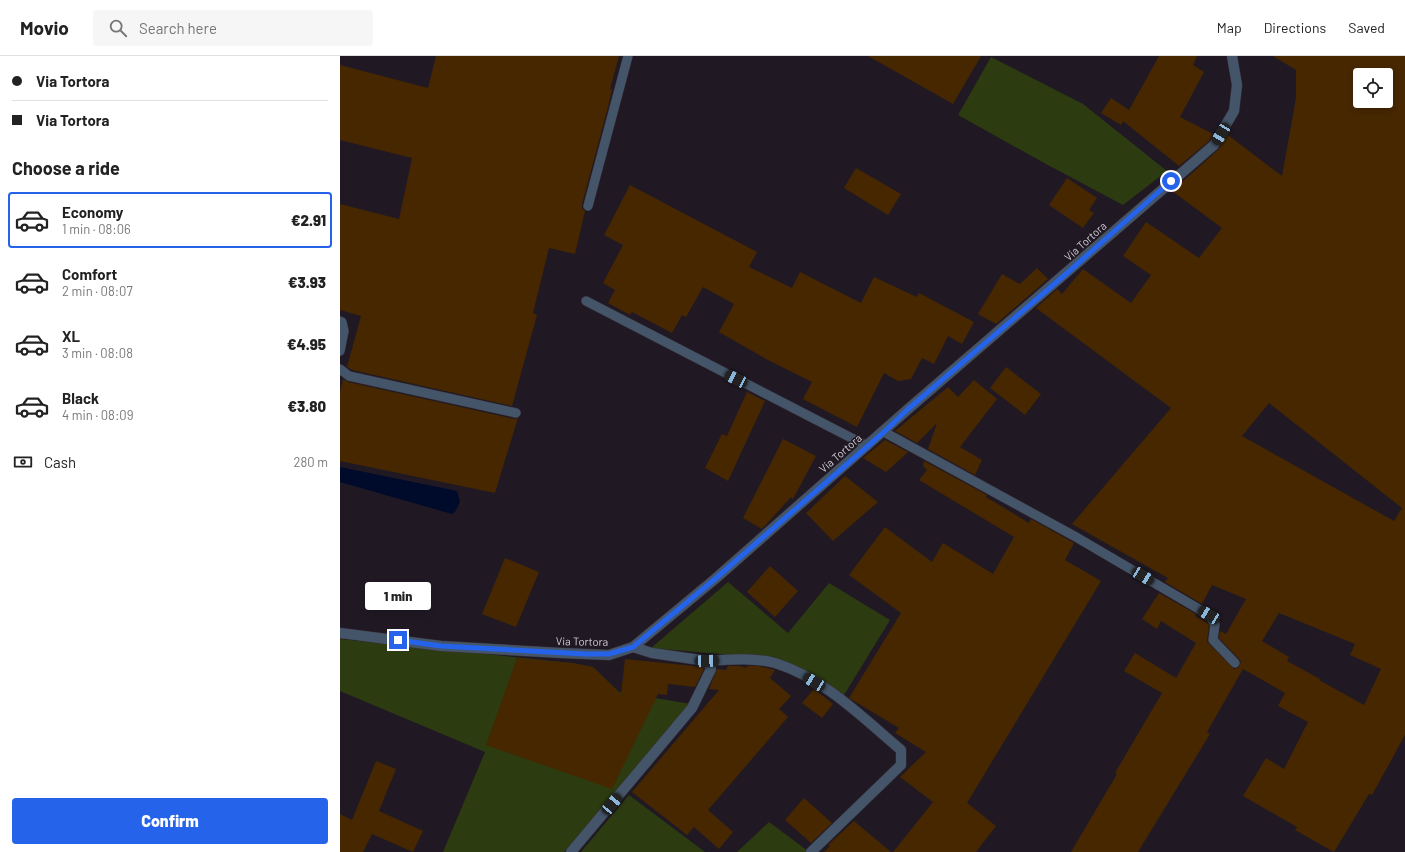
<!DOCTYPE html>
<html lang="en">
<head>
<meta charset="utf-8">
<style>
	:root { --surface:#fff; --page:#f6f6f6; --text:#222; --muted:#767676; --line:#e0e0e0; --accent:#2563eb }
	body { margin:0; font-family:Barlow,sans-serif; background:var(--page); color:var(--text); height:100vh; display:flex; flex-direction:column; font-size:15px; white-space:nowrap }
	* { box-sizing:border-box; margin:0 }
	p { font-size:13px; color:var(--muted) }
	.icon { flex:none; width:22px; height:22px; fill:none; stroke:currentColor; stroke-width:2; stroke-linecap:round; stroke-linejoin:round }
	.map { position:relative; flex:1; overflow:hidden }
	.drawer { display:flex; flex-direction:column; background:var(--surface); width:340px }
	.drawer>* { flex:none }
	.guide { display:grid; align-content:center; height:88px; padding:0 12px; background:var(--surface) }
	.tools { position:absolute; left:1013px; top:12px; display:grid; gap:8px }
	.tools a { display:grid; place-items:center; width:40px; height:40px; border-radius:4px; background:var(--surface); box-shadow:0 2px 6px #0003; font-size:20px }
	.end { position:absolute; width:18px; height:18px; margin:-9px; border:5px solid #2563eb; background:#fff; box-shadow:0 0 0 2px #fff }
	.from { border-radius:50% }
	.bubble { position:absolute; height:28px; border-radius:4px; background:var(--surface); box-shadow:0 2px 6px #0003; font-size:13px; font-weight:800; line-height:28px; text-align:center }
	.car { position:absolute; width:12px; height:24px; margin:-12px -6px; border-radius:5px; box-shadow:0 0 3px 1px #0007; background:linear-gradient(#222 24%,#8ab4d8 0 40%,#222 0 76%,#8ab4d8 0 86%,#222 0) }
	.guide b { display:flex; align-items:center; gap:14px; height:38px; font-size:15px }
	.guide b+b { border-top:1px solid var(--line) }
	.guide i { width:10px; height:10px; background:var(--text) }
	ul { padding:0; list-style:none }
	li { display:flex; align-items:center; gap:12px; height:56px; margin:0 8px 6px; padding:0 4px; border:2px solid transparent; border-radius:4px }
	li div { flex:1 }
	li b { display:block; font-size:15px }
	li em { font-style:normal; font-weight:800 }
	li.on { border-color:var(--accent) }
	li>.icon { width:36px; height:36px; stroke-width:1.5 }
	h2 { padding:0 12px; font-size:18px; line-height:48px }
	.pay { display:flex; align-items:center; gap:10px; height:44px; padding:0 12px; font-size:15px }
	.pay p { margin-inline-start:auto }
	.cta { display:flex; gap:8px; margin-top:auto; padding:8px 12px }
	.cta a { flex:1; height:46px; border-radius:4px; background:var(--accent); color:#fff; font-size:16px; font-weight:800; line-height:46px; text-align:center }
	header { display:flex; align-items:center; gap:24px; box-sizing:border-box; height:56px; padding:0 20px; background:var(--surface); border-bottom:1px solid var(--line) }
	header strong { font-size:19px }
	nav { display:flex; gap:22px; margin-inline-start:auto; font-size:14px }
	.search { width:280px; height:36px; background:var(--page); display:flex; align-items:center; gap:10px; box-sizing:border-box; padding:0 14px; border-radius:4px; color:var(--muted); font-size:15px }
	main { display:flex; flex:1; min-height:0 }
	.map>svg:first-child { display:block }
	.green { fill:#2c3b10 }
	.water { fill:#000a2a }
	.building { fill:#462700; fill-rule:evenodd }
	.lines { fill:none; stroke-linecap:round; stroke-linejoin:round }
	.service-casing { stroke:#39333d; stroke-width:10 }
	.minor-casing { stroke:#39333d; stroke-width:11 }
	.service { stroke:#445569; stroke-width:9 }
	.minor { stroke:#445569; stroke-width:10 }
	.route { stroke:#2563eb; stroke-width:5 }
	.labels { text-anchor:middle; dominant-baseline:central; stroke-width:3; stroke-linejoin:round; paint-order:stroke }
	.street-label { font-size:11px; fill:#d5d1d8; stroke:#201924 }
</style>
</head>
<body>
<header>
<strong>Movio</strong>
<div class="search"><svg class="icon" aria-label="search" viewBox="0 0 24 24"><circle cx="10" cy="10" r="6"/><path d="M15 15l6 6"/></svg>Search here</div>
<nav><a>Map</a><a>Directions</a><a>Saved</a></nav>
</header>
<main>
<section class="drawer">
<div class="guide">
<b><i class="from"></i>Via Tortora</b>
<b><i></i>Via Tortora</b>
</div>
<h2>Choose a ride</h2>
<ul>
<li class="on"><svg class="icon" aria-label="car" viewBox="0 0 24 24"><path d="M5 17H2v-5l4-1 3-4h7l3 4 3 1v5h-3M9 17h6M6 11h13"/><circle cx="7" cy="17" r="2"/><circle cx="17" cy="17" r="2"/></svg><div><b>Economy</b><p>1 min · 08:06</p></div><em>€2.91</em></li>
<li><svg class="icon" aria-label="car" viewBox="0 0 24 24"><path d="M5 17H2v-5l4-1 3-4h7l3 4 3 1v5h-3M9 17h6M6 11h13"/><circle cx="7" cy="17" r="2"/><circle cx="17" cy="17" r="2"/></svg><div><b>Comfort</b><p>2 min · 08:07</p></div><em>€3.93</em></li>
<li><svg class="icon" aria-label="car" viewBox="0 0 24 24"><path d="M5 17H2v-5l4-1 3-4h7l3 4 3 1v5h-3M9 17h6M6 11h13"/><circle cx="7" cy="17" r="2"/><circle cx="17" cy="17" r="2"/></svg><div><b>XL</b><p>3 min · 08:08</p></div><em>€4.95</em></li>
<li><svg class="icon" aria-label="car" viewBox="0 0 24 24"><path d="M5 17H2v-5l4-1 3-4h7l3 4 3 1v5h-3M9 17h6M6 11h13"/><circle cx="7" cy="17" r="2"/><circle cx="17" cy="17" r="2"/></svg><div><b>Black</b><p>4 min · 08:09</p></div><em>€3.80</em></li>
</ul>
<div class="pay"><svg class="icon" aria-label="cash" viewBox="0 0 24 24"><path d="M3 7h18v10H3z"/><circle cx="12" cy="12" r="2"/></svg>Cash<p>280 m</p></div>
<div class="cta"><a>Confirm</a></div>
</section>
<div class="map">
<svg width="1065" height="796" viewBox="0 0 1065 796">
	<rect width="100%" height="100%" fill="#201924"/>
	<path class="green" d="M 651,1 L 743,48 L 827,115 L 783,149 L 706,108 L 618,59 Z
		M 388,526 L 448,577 L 489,527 L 550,564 L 504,639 L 464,615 L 439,603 L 311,592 Z
		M 0,583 L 232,607 L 253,611 L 279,636 L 351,648 L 224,796 L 103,796 L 145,696 L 0,635 Z
		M 289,739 L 365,796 L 241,796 Z
		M 429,766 L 468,795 L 466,796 L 397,796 Z"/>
	<path class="water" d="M 0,411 L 117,435 L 120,446 L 115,456 L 112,458 L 0,426 Z"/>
	<path class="building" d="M 96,0 L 279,0 L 270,33 L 272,33 L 268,51 L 242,148 L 242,152 L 245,155 L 235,198 L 209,192 L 193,257 L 197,259 L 172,350 L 12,314 L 7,311 L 21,260 L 0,254 L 0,148 L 59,163 L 72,102 L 0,84 L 0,9 L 88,32 Z
		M 528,0 L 641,0 L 613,48 Z
		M 819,0 L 857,0 L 853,9 L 864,16 L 840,61 L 873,78 L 869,85 L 839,110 L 783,65 L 781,69 L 761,57 L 771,42 L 789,54 Z
		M 933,0 L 1065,0 L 1065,679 L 1032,739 L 1029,738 L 994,796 L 955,774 L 957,771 L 903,740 L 926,702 L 944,713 L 968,666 L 938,650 L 945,637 L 903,613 L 867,676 L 870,678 L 798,796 L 731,796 L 777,718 L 775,717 L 822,637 L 784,615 L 795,597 L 836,622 L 856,587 L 821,565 L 817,573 L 802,563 L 819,537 L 856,558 L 855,560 L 867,567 L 869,569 L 867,586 L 894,613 L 899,611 L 901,605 L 879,582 L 880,575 L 886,578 L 906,543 L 872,529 L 862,548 L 825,526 L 828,522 L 732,468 L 831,352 L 696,252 L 717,233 L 722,238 L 743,213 L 791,247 L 811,219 L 783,200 L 806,166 L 859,202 L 882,172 L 832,135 L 878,94 L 888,79 L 942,120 L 956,42 L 956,14 ZM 1020,19 L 1046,19 L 1046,45 L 1020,45 ZM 929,347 L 1062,452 L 1054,465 L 902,380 ZM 939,557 L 1015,588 L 1010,599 L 1041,613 L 1024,649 L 979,624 L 980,623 L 947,605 L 949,601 L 922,585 Z
		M 516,112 L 561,138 L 548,159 L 504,132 Z
		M 727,122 L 757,142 L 749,154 L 754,157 L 743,172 L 709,149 Z
		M 290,129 L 417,196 L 409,211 L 452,232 L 460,216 L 521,247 L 534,221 L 577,241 L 579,237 L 634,266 L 622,288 L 608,280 L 594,308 L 582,302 L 571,323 L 558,325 L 544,317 L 517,371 L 463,343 L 472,326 L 426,303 L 379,276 L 394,248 L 363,231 L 346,261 L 342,259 L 332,277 L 292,256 L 290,259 L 268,247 L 275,234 L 263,227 L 283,189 L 264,179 Z
		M 697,212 L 708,223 L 656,268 L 638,258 L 662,218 L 680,228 Z
		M 666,311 L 701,338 L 685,359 L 650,332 Z
		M 3,323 L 8,326 L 175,363 L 178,362 L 155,437 L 0,405 L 0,336 Z
		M 634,324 L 657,343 L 620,391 L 642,404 L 635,419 L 588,393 L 597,367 L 577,387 L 555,375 L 608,331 L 618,341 Z
		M 407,336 L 425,345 L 388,425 L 365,412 L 382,378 L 387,380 Z
		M 443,383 L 476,400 L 453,443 L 451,441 L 422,473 L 403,462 Z
		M 545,384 L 568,396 L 546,416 L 523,402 Z
		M 584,405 L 647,439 L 646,441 L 689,467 L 691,463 L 734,487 L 725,504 L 761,525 L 627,747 L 656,770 L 636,796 L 553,796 L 593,746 L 560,721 L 586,696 L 555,677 L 559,672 L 509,642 L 561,557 L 509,519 L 545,471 L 592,506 L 603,487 L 653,518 L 674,481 L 579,424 L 587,414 L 583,410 Z
		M 505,420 L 538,446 L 493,485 L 466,457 Z
		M 165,502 L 199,516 L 176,571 L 142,558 Z
		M 430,510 L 458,535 L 435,561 L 407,536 Z
		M 177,602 L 232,607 L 253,611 L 281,638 L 285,603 L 363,611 L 364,613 L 355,631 L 328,628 L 327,639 L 318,638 L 272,733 L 146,689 Z
		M 388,610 L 400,610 L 406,612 L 408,610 L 418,610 L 435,614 L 430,622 L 451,640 L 439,653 L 448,661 L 368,754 L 393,776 L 379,793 L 354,771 L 347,779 L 292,736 L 379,634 L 369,633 L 377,613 L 386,614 Z
		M 474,633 L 493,648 L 482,662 L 462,647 Z
		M 36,705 L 56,713 L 39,755 L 83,775 L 73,796 L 32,778 L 23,796 L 0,796 L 0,758 L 12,764 Z
		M 464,742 L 492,767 L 471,787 L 445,764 Z
		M 514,765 L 551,796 L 484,796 L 490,790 L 488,789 Z"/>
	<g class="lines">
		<defs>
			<path id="service" d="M 248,150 L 288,0
				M 246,245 L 527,390
				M 0,265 L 2,266 L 4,275 L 0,295
				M 0,313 L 9,320 L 176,357
				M 544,376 L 736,481 L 869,559 L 875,568 L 873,584 L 895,607"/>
			<path id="minor" d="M 0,577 L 101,590 L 221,597 L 269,599 L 293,591 L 375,523 L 567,354 L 874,89 L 894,55 L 897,29 L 892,0
				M 367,605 C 389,604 414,601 435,607 C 484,622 523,662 561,694 L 561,709 L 471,796
				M 231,796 L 352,652 L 371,613 L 367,605 L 312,597 L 293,591"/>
		</defs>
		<use href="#service" class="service-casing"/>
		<use href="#minor" class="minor-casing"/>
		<use href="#service" class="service"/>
		<use href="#minor" class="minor"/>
	</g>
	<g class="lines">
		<path class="route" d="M 58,584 L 101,590 L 245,598 L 269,598 L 293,591 L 375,523 L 544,376 L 567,354 L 726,218 L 831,125"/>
	</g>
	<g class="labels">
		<g class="street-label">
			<text transform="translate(745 185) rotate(-42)">Via Tortora</text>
			<text transform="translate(500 397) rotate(-41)">Via Tortora</text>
			<text transform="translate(242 585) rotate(1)">Via Tortora</text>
		</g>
	</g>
</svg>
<div class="tools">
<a><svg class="icon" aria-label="locate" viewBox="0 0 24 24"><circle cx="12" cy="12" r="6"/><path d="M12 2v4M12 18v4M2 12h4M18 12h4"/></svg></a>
</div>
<i class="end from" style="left:831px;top:125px"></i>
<i class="end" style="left:58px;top:584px"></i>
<div class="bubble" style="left:25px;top:526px;width:66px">1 min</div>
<i class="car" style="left:881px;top:78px;rotate:211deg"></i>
<i class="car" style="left:396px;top:323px;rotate:297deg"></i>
<i class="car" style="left:803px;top:520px;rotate:121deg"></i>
<i class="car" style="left:869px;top:559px;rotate:301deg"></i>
<i class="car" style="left:367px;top:605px;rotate:88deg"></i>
<i class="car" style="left:474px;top:626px;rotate:301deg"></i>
<i class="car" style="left:272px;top:748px;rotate:40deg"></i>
</div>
</main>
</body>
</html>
